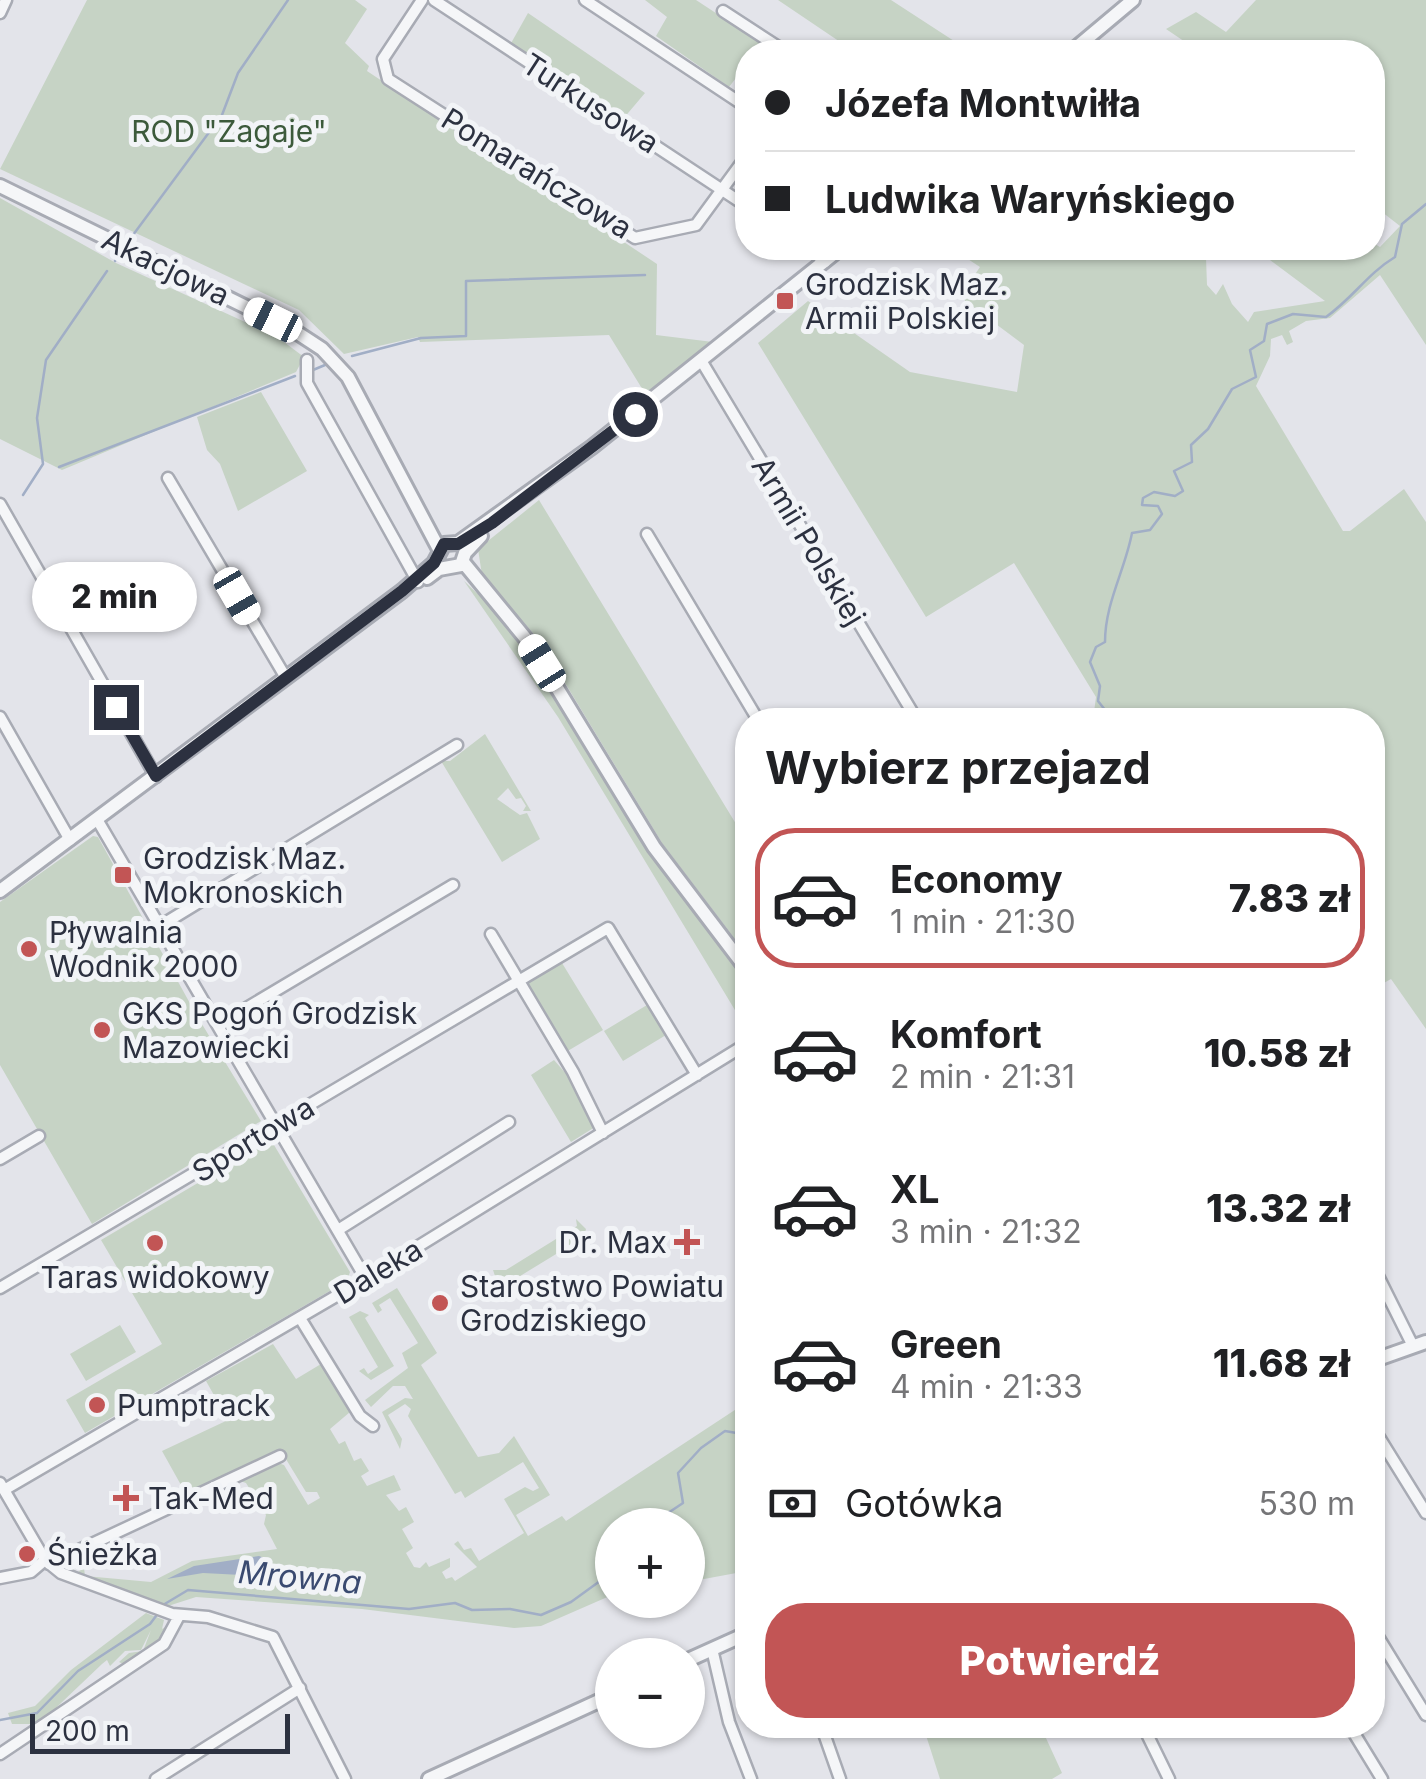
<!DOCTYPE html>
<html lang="pl">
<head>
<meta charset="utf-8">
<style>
	:root { --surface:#fff; --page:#f6f6f6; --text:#202124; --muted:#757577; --line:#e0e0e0; --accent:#c25555 }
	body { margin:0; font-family:Inter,sans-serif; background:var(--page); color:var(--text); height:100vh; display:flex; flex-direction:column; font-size:38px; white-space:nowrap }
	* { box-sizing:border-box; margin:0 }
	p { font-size:32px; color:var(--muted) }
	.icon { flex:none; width:55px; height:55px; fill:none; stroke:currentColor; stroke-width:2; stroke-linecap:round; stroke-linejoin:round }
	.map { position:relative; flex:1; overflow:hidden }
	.side { position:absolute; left:735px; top:708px; width:650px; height:1030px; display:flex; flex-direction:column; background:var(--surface); border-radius:40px; box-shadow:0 2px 8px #0004 }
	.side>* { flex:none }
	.top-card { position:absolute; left:735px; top:40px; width:650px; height:220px; border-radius:40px; box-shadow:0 2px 8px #0004; display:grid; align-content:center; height:220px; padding:0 30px; background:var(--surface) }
	.tools { position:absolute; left:595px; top:1508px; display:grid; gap:20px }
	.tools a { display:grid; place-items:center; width:110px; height:110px; border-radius:50%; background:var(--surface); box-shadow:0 2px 8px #0004; font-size:50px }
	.scale { position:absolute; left:30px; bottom:25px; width:260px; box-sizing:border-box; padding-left:10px; border:5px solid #2c3140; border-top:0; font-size:28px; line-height:35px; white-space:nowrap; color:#2c3140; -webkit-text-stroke:8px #f2f4f7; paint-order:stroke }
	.end { position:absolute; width:45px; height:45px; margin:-22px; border:12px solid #2c3140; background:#fff; box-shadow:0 0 0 5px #fff }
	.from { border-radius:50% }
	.bubble { position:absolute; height:70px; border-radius:35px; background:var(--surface); box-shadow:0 2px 8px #0004; font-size:32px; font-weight:800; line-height:70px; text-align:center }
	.car { position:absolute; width:30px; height:60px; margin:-30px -15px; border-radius:12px; box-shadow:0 0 8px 2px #0007; background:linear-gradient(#fff 24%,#345 0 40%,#fff 0 76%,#345 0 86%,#fff 0) }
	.top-card b { display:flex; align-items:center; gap:35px; height:95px; font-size:38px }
	.top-card b+b { border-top:2px solid var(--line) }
	.top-card i { width:25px; height:25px; background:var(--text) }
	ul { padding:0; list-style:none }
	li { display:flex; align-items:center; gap:30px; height:140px; margin:0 20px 15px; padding:0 10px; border:5px solid transparent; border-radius:40px }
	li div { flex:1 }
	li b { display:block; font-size:38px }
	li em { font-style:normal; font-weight:800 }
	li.on { border-color:var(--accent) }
	li>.icon { width:90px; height:90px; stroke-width:1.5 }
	h2 { padding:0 30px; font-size:45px; line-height:120px }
	.pay { display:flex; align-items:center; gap:25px; height:110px; padding:0 30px; font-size:38px }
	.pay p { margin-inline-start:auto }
	.primary-button { display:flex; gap:20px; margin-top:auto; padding:20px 30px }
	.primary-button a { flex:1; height:115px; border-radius:40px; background:var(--accent); color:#fff; font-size:40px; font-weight:800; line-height:115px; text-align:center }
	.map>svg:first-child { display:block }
	.green { fill:#c6d3c5 }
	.water { fill:#a1aec6 }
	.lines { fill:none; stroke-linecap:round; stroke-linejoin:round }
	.stream { stroke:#a1aec6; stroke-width:2.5 }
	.minor-casing { stroke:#a8abb4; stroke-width:15 }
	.tertiary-casing { stroke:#a8abb4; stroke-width:18 }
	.minor { stroke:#f5f6f8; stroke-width:10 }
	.tertiary { stroke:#f5f6f8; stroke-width:12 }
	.route { stroke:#2c3140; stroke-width:12 }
	.poi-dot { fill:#c25555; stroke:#f2f4f7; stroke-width:4 }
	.labels { text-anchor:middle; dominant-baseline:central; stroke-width:10; stroke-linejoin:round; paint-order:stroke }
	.street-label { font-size:30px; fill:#2c3140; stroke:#f2f4f7 }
	.park-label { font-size:30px; fill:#3c5a3b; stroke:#f2f4f7 }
	.poi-label { font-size:30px; fill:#2c3140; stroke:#f2f4f7; text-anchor:start }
	.water-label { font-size:32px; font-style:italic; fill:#3a4a70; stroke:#f2f4f7 }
</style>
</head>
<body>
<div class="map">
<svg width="1426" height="1779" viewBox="0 0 1426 1779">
	<rect width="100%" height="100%" fill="#e3e4ea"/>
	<path class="green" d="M 87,0 L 355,0 L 367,9 L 345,43 L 369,66 L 367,71 L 657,264 L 656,335 L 713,342 L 646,395 L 609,335 L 420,342 L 418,337 L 344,354 L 299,310 L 0,169 Z
		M 645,0 L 696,0 L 763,44 L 757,52 L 748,52 L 747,64 L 729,87 L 656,36 L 667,17 Z
		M 778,0 L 891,0 L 971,52 L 855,52 Z
		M 1256,0 L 1426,0 L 1426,345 L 1380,275 L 1330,318 L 1306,321 L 1289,331 L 1293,342 L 1287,345 L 1282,335 L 1271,339 L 1270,356 L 1256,386 L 1343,531 L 1350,531 L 1404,489 L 1426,522 L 1426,1029 L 1391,979 L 1373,989 L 1372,720 L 1093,720 L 1096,697 L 1014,563 L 926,617 L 758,343 L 808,301 L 910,372 L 1017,392 L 1024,345 L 965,301 L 963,292 L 980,267 L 951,248 L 1074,248 L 1090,259 L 1098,248 L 1198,248 L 1206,258 L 1207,285 L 1216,295 L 1223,284 L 1232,304 L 1248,322 L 1254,312 L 1325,301 L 1254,248 L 1372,248 L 1373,243 L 1380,247 L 1400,226 L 1373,205 L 1372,52 L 1200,52 L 1166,29 L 1196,12 L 1226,32 Z
		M 528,13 L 645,93 L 623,119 L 510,45 Z
		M 0,198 L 116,263 L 276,336 L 304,357 L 296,372 L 62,470 L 0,439 Z
		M 261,392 L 307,471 L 238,511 L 220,464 L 207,450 L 197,417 Z
		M 539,500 L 747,842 L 747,955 L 662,843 L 539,640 L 482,575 L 478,549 Z
		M 464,581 L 512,626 L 742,970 L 747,980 L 747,1030 L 558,717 Z
		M 485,734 L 531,811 L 523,811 L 526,806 L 521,798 L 516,799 L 508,788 L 497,799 L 520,815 L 527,813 L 540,839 L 502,862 L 441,761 L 450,761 Z
		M 93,836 L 98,837 L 197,1016 L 261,1121 L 92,1224 L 0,1065 L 0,902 Z
		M 590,944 L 562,963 L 603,1030 L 566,1052 L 527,988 L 529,980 Z
		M 647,1005 L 666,1035 L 623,1061 L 604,1031 Z
		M 554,1060 L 575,1084 L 595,1127 L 571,1142 L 531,1075 Z
		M 271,1140 L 350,1272 L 347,1281 L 85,1433 L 66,1400 L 162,1344 L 101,1240 Z
		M 576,1219 L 586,1229 L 584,1237 L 507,1284 L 498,1285 L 493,1270 L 506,1270 L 577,1226 Z
		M 397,1288 L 437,1353 L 421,1365 L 478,1457 L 499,1453 L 514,1436 L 550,1495 L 516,1515 L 528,1536 L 562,1516 L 566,1521 L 747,1402 L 747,1571 L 688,1582 L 688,1525 L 612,1525 L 612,1595 L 541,1626 L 514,1628 L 362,1609 L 196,1597 L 168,1606 L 63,1569 L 65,1564 L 78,1572 L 84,1568 L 85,1576 L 151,1582 L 192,1561 L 277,1549 L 264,1524 L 266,1515 L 246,1483 L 237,1480 L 275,1462 L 284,1465 L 308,1505 L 320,1498 L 317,1492 L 306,1492 L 281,1451 L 186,1494 L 162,1451 L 228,1420 L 206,1381 L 273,1344 L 296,1379 L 321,1364 L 350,1412 L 330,1429 L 339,1444 L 345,1441 L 354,1461 L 361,1458 L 369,1471 L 361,1476 L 367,1486 L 394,1475 L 401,1490 L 386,1495 L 399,1511 L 406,1507 L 414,1522 L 402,1529 L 413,1548 L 406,1553 L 414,1567 L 420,1568 L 426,1562 L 429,1567 L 450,1558 L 450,1567 L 442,1572 L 446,1579 L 452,1577 L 455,1581 L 477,1567 L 454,1544 L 458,1541 L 464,1550 L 471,1548 L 479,1561 L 524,1533 L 504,1499 L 525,1487 L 533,1491 L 539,1488 L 523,1462 L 465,1498 L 461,1491 L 455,1494 L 408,1416 L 411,1409 L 405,1404 L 388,1415 L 402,1439 L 400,1449 L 382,1412 L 405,1398 L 413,1399 L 405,1386 L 393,1386 L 371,1407 L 365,1400 L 408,1368 L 402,1353 L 418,1343 L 390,1298 L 379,1305 L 382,1310 L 378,1313 L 372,1303 Z
		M 360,1311 L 369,1315 L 365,1318 L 394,1366 L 371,1380 L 359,1371 L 364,1368 L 368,1374 L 378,1367 L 349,1317 Z
		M 120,1325 L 136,1352 L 86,1381 L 70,1354 Z
		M 146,1613 L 164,1620 L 162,1629 L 169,1625 L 160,1644 L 127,1666 L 119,1662 L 129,1653 L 143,1651 L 151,1630 L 141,1650 L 125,1651 L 110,1666 L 107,1660 L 102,1664 L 39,1724 L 12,1724 L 8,1713 L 35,1706 L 71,1670 Z
		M 1040,1725 L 1062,1773 L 1052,1779 L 940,1779 L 923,1726 Z"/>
	<path class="water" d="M 259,1556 L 272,1561 L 263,1576 L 203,1573 L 167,1579 L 194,1566 Z"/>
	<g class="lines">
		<path class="stream" d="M 222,115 L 238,73 L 288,0
			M 133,235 L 213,127
			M 115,261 L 118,256
			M 352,356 L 421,338 L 466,336 L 466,281 L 645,275
			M 313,370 L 325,365
			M 59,467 L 295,376
			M 23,495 L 43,464 L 37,418 L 46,360 L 107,271
			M 1094,720 L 1109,715 L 1098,701 L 1100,686 L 1090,662 L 1096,647 L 1105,642 C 1105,603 1125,570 1132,533 L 1150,530 L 1162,514 L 1158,506 L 1142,505 L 1143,498 L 1154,492 L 1175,496 L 1183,491 L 1174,471 L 1192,462 L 1191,445 L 1208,429 L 1232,389 L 1256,377 L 1250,350 L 1264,341 L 1267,324 L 1293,314 L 1326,317 C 1354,297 1367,274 1395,257 L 1402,224 L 1426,204
			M 650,1525 L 683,1503 L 678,1473 L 701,1448 L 725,1431 L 748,1435
			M 163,1605 L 188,1590 L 409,1609 L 455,1603 L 472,1610 L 510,1609 L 541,1615 L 571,1602 L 600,1581 L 612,1550
			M 0,1720 L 37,1713 L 78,1671 L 150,1624 L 159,1612"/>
		<defs>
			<path id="minor" d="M 422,0 L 383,59 L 388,79 L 635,238 L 696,225 L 748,154
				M 434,0 L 748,207
				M 585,0 L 748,108
				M 723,11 L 786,52
				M 0,13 L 6,0
				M 808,248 L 825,262
				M 307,360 L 307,383 L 418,582
				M 702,362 L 917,720
				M 168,478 L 286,678
				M 0,504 L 156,777
				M 647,534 L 758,720
				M 0,717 L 70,840
				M 98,821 L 366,1279
				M 160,926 L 457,745
				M 491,934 L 573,1072 L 603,1133
				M 218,1025 L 453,885
				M 0,1159 L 39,1136
				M 338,1230 L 509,1122
				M 1372,1264 L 1413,1346
				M 0,1288 L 608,928 L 697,1075
				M 300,1318 L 360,1416 L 373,1426
				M 1372,1426 L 1426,1513
				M 0,1483 L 45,1560 L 61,1573 L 172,1614 L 208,1617 L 273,1637 L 345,1779
				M 4,1490 L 362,1281 L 748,1043
				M 49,1564 L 280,1456
				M 0,1578 L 31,1572 L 45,1560
				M 1372,1627 L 1426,1715
				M 712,1649 L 729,1722 L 751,1779
				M 821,1725 L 840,1779
				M 1157,1725 L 1146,1732 L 1169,1779
				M 1349,1725 L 1382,1779
				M 0,1754 L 164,1644 L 179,1616
				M 156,1779 L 300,1688"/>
			<path id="tertiary" d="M 1071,52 L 1133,0
				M 0,186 L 293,330 L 322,349 L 348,377 L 439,549
				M 458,543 L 592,447 L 841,248
				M 463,562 L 531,645 L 654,847 L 748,971
				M 427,578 L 439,569 L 461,565 L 465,553 L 481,536
				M 0,891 L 402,591 L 434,563 L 444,544 L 458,543
				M 1372,1361 L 1426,1342
				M 688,1660 L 748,1633
				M 429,1779 L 612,1695"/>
		</defs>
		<use href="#minor" class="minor-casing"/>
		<use href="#tertiary" class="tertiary-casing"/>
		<use href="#minor" class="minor"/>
		<use href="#tertiary" class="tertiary"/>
	</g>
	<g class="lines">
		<path class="route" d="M 116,707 L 156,776 L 402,591 L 434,563 L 444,544 L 458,544 L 492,523 L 635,414"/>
	</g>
	<g class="poi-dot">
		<rect x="775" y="291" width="20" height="20" rx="5"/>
		<rect x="113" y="865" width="20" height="20" rx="5"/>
		<circle cx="29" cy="949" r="10"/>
		<circle cx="102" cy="1030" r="10"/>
		<path d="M682 1227h10v10h10v10h-10v10h-10v-10h-10v-10h10z"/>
		<circle cx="155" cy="1243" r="10"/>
		<circle cx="440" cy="1303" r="10"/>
		<circle cx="97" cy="1405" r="10"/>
		<path d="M121 1483h10v10h10v10h-10v10h-10v-10h-10v-10h10z"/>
		<circle cx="27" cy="1554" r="10"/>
	</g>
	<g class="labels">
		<g class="street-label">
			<text transform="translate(591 103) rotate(33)">Turkusowa</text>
			<text transform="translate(537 173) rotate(32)">Pomarańczowa</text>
			<text transform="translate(166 267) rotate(26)">Akacjowa</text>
			<text transform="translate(809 541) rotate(59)">Armii Polskiej</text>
			<text transform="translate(253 1139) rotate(-31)">Sportowa</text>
			<text transform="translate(378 1271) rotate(-31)">Daleka</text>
		</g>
		<g class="park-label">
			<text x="229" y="131">ROD "Zagaje"</text>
		</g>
		<g class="poi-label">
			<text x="805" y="284">Grodzisk Maz.<tspan x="805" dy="34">Armii Polskiej</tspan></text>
			<text x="143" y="858">Grodzisk Maz.<tspan x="143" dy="34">Mokronoskich</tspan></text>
			<text x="49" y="932">Pływalnia<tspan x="49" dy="34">Wodnik 2000</tspan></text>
			<text x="122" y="1013">GKS Pogoń Grodzisk<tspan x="122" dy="34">Mazowiecki</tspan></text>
			<text x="667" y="1242" text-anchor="end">Dr. Max</text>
			<text x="155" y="1277" text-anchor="middle">Taras widokowy</text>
			<text x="460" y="1286">Starostwo Powiatu<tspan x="460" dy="34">Grodziskiego</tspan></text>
			<text x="117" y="1405">Pumptrack</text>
			<text x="148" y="1498">Tak-Med</text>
			<text x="47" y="1554">Śnieżka</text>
		</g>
		<g class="water-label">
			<text transform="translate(300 1577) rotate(5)">Mrowna</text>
		</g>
	</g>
</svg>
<div class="tools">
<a>+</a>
<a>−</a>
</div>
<div class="scale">200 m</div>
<i class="end from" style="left:635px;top:414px"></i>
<i class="end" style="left:116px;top:707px"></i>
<div class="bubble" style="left:32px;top:562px;width:165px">2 min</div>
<i class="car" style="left:273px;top:320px;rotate:296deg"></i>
<i class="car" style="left:237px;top:596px;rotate:150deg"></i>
<i class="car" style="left:542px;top:663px;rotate:328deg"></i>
<div class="top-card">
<b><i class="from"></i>Józefa Montwiłła</b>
<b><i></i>Ludwika Waryńskiego</b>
</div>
<section class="side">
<h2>Wybierz przejazd</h2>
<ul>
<li class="on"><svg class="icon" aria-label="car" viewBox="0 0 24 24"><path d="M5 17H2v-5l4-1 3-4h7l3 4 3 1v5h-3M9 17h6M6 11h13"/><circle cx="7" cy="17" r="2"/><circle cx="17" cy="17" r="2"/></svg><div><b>Economy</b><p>1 min · 21:30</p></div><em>7.83 zł</em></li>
<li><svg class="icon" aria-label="car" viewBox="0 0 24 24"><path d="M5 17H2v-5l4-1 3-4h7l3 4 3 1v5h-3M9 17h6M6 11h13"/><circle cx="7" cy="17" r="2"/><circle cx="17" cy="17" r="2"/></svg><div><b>Komfort</b><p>2 min · 21:31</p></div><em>10.58 zł</em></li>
<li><svg class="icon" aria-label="car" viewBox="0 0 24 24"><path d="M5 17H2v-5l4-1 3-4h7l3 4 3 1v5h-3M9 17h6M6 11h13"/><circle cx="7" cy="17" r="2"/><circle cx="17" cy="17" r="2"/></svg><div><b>XL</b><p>3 min · 21:32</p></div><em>13.32 zł</em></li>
<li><svg class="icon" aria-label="car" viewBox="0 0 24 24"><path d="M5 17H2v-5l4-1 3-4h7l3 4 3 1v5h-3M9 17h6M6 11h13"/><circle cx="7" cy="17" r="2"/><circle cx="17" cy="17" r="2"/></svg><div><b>Green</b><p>4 min · 21:33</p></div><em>11.68 zł</em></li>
</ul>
<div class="pay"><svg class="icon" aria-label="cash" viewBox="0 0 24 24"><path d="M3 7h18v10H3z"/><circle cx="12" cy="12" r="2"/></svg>Gotówka<p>530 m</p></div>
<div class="primary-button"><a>Potwierdź</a></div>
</section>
</div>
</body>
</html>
